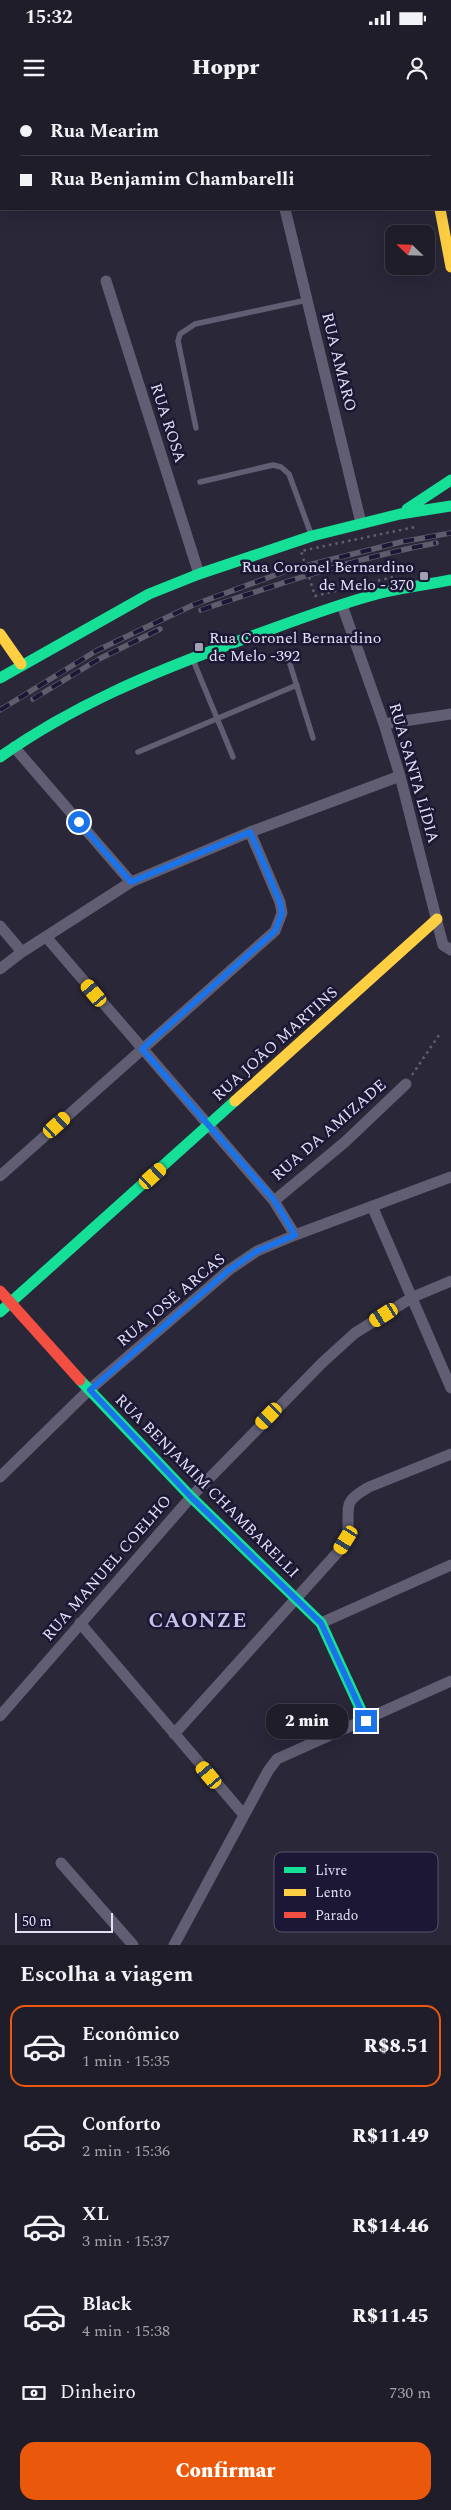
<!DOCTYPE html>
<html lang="pt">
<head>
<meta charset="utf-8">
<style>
	:root { --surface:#1f1d2a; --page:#272632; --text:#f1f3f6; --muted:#a1a2a8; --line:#3c3b47; --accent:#ea580c }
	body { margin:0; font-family:Spectral,serif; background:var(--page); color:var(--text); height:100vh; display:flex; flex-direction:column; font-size:19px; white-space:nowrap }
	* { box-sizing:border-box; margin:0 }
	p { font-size:16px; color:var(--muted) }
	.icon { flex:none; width:28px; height:28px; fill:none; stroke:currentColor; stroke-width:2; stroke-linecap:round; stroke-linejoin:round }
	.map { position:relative; height:1845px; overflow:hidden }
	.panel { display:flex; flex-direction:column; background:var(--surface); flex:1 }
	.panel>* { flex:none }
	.top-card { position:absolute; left:0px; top:0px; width:451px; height:110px; box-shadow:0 5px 20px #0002,0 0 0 1px var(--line); display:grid; align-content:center; height:110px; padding:0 20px; background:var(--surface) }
	.needle { width:32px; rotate:293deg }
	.tools { position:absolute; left:385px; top:125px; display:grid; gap:10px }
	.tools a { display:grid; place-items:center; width:50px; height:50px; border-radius:10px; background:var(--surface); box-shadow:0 5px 20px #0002,0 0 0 1px var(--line); font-size:25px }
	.scale { position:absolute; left:15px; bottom:12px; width:98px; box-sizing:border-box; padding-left:5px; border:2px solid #e2e1f5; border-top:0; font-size:14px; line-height:18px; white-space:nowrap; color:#e2e1f5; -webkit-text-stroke:4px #1b1734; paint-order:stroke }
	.end { position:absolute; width:22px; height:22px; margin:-11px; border:6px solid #1a73e8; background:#fff; box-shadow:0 0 0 2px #fff }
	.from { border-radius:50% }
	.bubble { position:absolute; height:35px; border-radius:15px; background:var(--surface); box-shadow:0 5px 20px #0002,0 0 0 1px var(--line); font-size:16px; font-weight:800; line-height:35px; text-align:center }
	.car { position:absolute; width:15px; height:30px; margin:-15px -8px; border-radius:6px; box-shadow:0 0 4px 1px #0007; background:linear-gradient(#f5c518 24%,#345 0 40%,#f5c518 0 76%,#345 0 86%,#f5c518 0) }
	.top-card b { display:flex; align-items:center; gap:18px; height:48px; font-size:19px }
	.top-card b+b { border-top:1px solid var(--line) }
	.top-card i { width:12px; height:12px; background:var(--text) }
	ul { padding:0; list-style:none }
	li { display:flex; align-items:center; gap:15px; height:82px; margin:0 10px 8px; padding:0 10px; border:2px solid transparent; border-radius:15px }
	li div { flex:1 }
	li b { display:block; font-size:19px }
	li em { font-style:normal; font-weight:800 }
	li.selected { border-color:var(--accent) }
	li>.icon { width:45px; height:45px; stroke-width:1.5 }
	h2 { padding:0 20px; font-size:22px; line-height:60px }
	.pay { display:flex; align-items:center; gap:12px; height:55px; padding:0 20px; font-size:19px }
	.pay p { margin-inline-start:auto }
	.primary-button { display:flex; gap:10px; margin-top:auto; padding:10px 20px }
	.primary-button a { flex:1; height:58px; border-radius:15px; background:var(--accent); color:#fff; font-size:20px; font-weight:800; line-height:58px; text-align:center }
	.status { display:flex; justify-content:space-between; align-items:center; height:35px; padding:0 25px; background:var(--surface); direction:ltr }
	.status svg { height:14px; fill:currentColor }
	header { display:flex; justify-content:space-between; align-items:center; height:65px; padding:0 20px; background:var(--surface); font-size:22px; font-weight:800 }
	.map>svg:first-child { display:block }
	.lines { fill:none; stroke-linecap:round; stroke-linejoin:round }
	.river { stroke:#93276c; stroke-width:24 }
	.path { stroke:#605f6f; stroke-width:2.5; stroke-dasharray:2.5 4; stroke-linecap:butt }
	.lane { stroke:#615e74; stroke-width:5.5 }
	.street { stroke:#615e74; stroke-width:11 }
	.fast { stroke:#16e098; stroke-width:11 }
	.slow { stroke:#ffcf43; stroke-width:11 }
	.jam { stroke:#f24e42; stroke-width:11 }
	.rail-casing { stroke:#5f5d6d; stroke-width:5.5 }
	.rail { stroke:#1b1734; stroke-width:4; stroke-dasharray:11; stroke-linecap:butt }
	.path-bridge { stroke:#605f6f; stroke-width:2.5; stroke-dasharray:2.5 4; stroke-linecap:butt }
	.route { stroke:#1a73e8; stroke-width:6 }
	.poi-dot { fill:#a1a0b3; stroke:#1b1734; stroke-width:2 }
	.labels { text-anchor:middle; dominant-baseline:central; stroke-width:5; stroke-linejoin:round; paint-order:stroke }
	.street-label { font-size:16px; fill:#e2e1f5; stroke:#1b1734 }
	.poi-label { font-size:16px; fill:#e2e1f5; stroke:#1b1734; text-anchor:end }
	.district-label { font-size:21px; font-weight:bold; letter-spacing:1px; fill:#c5c3ea; stroke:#1b1734 }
	.key { fill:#1b1734; stroke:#57546e; stroke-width:1 }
	.key-label { font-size:14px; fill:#e2e1f5 }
</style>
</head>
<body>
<div class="status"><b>15:32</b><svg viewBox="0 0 49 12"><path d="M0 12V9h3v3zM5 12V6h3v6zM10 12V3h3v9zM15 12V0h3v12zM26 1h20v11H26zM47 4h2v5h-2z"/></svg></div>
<header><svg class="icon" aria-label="menu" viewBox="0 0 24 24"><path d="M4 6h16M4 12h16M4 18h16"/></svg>Hoppr<svg class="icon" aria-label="person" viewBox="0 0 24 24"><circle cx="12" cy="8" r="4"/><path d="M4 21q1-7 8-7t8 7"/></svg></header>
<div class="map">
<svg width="451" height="1845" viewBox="0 0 451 1845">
	<rect width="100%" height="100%" fill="#292738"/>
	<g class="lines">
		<path class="river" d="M 0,9 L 1,7"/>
		<path class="path" d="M 412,975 L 439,935"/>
		<path class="lane" d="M 196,328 L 178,241 L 180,234 L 195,224 L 307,200
			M 200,382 L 273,365 L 281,367 L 289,374 L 311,434
			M 193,560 L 233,657
			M 290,564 L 313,638
			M 138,652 L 297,585"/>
		<path class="street" d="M 450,53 L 451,53
			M 285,109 L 361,423
			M 106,181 L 199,474
			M 342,505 L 384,624 L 400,676 L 443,845 L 451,850
			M 384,624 L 451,614
			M 14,647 L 131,782
			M 0,826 L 22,852
			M 47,838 L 274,1101 L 295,1135
			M 0,869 L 22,852 L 131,782 L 250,732 L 400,676
			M 0,1076 L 275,831 L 282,813 L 280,802 L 250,732
			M 274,1101 L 345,1042 L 406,984
			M 372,1106 L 451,1288
			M 0,1377 L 89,1290 L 229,1170 L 257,1151 L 295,1135 L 451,1077
			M 80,1523 L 244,1715
			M 321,1523 L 451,1465
			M 0,1616 L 191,1397 L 322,1263 L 355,1233 L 413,1197 L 451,1181
			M 174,1634 L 338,1452 C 342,1445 347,1438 348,1430 C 349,1404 343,1402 369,1387 L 451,1354
			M 61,1763 L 133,1845
			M 174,1845 L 268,1671 L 277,1659 L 451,1581"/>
		<path class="fast" d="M 418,0 L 418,1
			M 407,409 L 451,380
			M 0,578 L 149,494 L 199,474 L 312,436 L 400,414 L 451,406
			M 0,657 C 72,606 151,573 233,543 C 281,526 328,507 377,494 C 401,488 426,485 451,480
			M 0,1212 L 235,1001
			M 80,1280 L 191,1397 L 321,1523 L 366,1621"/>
		<path class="slow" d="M 440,109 L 451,167
			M 0,534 L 21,564
			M 235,1001 L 437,819"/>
		<path class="jam" d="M 0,1191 L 80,1280"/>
		<defs>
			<path id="rail" d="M 201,510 C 278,484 356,458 436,443
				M 33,599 L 99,559 L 160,529
				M 0,610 L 96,551 L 193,505 L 289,470 L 401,442 L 451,433"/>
		</defs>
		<use href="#rail" class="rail-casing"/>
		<use href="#rail" class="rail"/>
		<path class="path-bridge" d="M 393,477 L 315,496 L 301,451 L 415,427"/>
	</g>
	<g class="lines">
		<path class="route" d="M 79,722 L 131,782 L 250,732 L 280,802 L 282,813 L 275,831 L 142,949 L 274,1100 L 295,1135 L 257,1151 L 229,1170 L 90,1290 L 191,1397 L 321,1523 L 366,1621"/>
	</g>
	<g class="poi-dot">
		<rect x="419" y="471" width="10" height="10" rx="2.5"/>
		<rect x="194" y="542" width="10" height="10" rx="2.5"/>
	</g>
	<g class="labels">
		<g class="street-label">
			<text transform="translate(339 262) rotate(76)">RUA AMARO</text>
			<text transform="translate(168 323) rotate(72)">RUA ROSA</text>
			<text transform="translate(414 673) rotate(74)">RUA SANTA LÍDIA</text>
			<text transform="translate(275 944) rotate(-42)">RUA JOÃO MARTINS</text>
			<text transform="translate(329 1030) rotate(-41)">RUA DA AMIZADE</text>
			<text transform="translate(171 1200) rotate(-40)">RUA JOSÉ ARCAS</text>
			<text transform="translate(207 1386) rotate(45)">RUA BENJAMIM CHAMBARELLI</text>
			<text transform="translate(107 1468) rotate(-49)">RUA MANUEL COELHO</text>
		</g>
		<g class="poi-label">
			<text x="414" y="467">Rua Coronel Bernardino<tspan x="414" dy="18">de Melo - 370</tspan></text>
			<text x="209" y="538" text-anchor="start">Rua Coronel Bernardino<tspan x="209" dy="18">de Melo -392</tspan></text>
		</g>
		<g class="district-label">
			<text x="198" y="1521">CAONZE</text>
		</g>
	</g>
	<rect x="274" y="1752" width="164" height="80" rx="8" class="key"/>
	<rect x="284" y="1767" width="22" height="6" fill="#16e098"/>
	<rect x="284" y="1789" width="22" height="7" fill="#ffcf43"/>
	<rect x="284" y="1812" width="22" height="6" fill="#f24e42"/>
	<g class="key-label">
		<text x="315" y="1775">Livre</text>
		<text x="315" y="1797">Lento</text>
		<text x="315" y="1820">Parado</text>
	</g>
</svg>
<div class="tools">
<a><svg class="needle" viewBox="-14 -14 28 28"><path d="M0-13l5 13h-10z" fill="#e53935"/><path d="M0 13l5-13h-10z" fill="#a1a2a8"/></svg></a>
</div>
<div class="scale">50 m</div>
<i class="end from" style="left:79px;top:722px"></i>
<i class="end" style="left:366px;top:1621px"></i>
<div class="bubble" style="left:266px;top:1604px;width:82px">2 min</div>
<i class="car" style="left:94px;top:893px;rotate:320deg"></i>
<i class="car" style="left:57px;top:1025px;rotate:48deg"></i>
<i class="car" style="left:153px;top:1076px;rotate:48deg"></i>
<i class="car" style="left:384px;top:1215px;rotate:238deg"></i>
<i class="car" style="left:269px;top:1316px;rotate:224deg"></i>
<i class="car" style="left:346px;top:1440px;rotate:212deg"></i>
<i class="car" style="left:209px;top:1675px;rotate:320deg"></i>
<div class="top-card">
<b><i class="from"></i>Rua Mearim</b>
<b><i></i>Rua Benjamim Chambarelli</b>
</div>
</div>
<section class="panel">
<h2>Escolha a viagem</h2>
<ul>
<li class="selected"><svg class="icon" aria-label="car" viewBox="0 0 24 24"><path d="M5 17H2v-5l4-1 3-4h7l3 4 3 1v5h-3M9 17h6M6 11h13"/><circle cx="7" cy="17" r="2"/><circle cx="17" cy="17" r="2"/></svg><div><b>Econômico</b><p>1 min · 15:35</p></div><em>R$8.51</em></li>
<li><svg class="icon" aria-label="car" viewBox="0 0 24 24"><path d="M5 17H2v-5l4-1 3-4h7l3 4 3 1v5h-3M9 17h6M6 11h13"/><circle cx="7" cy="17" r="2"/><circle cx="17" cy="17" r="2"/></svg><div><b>Conforto</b><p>2 min · 15:36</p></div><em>R$11.49</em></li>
<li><svg class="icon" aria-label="car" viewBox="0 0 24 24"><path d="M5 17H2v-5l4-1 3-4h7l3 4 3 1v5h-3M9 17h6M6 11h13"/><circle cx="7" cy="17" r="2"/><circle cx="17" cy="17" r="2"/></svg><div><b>XL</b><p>3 min · 15:37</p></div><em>R$14.46</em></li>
<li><svg class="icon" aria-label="car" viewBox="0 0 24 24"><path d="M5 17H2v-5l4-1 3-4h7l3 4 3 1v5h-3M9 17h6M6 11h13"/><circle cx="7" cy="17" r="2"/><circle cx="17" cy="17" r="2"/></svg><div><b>Black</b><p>4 min · 15:38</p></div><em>R$11.45</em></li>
</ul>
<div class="pay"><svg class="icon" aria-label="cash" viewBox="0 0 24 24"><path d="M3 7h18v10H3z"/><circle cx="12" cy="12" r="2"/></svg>Dinheiro<p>730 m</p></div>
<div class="primary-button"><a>Confirmar</a></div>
</section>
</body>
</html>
